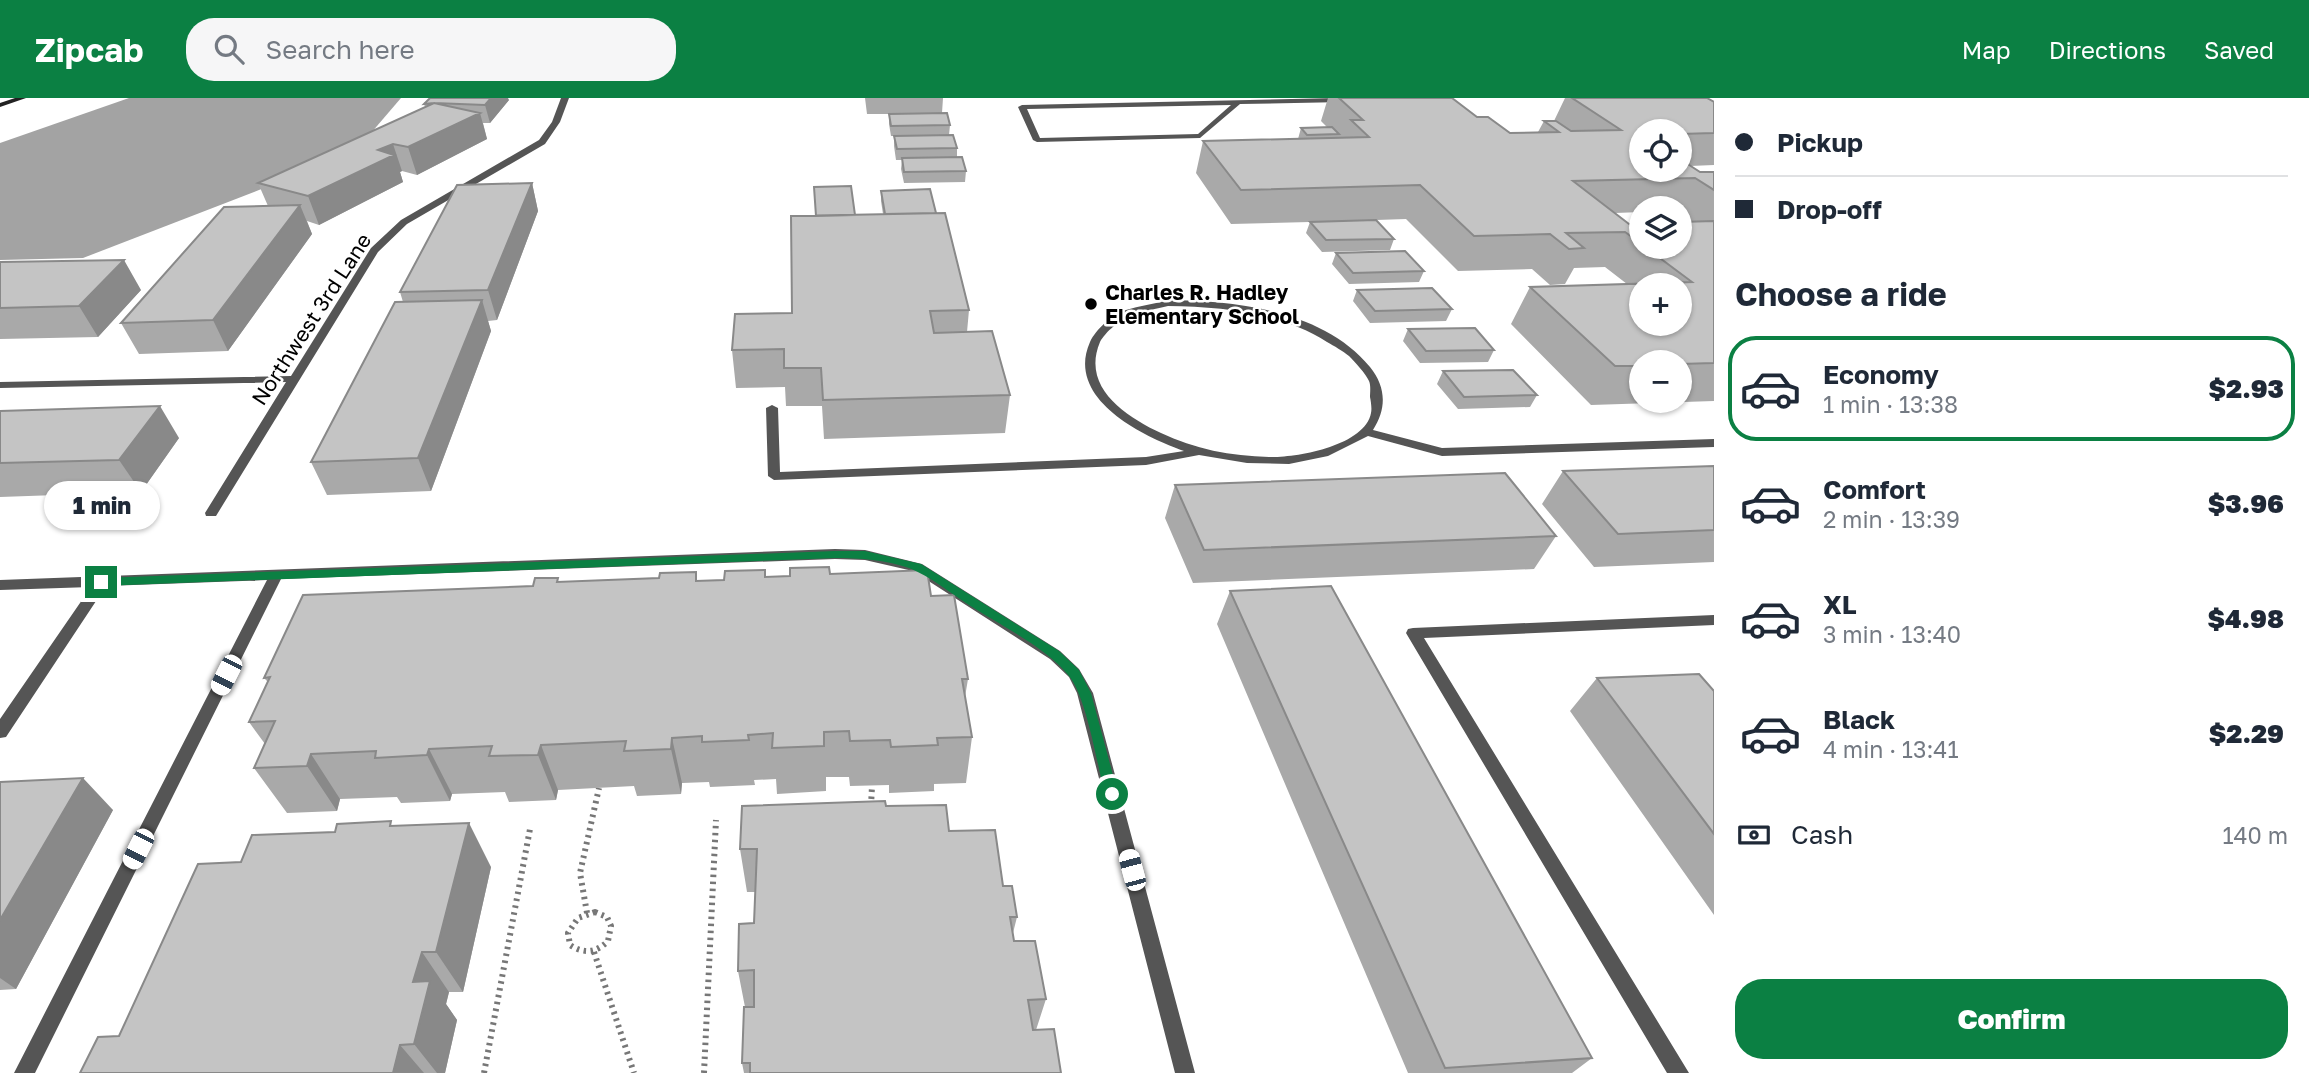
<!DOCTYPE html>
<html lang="en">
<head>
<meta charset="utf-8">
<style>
	:root { --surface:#fff; --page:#f6f6f7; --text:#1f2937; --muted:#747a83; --line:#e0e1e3; --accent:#0b8043 }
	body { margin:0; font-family:"Golos Text",sans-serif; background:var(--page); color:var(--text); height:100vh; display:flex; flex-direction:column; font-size:26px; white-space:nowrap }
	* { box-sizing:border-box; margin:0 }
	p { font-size:23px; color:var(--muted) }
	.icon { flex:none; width:38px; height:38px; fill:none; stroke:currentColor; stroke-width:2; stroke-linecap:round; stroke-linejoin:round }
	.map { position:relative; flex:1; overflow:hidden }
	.details { display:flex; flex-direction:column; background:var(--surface); width:595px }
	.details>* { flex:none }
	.top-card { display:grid; align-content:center; height:154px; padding:0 21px; background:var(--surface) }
	.buttons { position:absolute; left:1629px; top:21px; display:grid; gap:14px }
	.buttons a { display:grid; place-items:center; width:63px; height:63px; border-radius:50%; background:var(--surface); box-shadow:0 2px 5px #0004; font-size:35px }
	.end { position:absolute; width:32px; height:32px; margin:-16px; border:9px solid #0b8043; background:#fff; box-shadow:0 0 0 4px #fff }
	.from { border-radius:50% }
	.bubble { position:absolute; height:49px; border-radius:24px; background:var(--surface); box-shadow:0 2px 5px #0004; font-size:23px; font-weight:800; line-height:49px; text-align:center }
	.car { position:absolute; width:21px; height:42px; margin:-21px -10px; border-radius:9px; box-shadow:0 0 5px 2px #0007; background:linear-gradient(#fff 24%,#345 0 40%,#fff 0 76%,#345 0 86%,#fff 0) }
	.top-card b { display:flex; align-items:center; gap:24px; height:66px; font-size:26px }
	.top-card b+b { border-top:2px solid var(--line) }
	.top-card i { width:18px; height:18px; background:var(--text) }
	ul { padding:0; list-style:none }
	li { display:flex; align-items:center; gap:21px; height:105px; margin:0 14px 10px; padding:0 7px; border:4px solid transparent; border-radius:28px }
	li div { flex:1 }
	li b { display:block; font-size:26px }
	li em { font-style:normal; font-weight:800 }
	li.on { border-color:var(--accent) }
	li>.icon { width:63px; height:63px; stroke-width:1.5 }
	h2 { padding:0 21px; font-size:32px; line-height:84px }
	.pay { display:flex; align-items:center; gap:18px; height:77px; padding:0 21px; font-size:26px }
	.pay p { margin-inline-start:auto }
	.cta { display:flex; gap:14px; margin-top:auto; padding:14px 21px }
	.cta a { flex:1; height:80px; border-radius:28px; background:var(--accent); color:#fff; font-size:28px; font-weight:800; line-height:80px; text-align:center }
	header { display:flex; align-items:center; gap:42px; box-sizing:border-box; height:98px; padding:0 35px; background:var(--accent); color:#fff }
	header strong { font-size:33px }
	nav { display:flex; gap:38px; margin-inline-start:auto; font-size:24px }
	.search { width:490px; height:63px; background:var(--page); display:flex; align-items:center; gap:18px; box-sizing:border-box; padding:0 24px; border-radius:28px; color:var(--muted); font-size:26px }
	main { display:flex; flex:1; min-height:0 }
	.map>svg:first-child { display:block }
	.water { fill:#a3a3a3 }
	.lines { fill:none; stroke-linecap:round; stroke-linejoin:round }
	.path { stroke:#777; stroke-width:6; stroke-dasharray:2.5 4.5; stroke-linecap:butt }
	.lane { fill:#555; fill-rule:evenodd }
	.street { fill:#555; fill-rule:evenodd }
	.secondary { fill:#222; fill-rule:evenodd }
	.wall { fill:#a9a9a9; fill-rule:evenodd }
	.shaded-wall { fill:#898989 }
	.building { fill:#c4c4c4; stroke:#898989; stroke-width:2; fill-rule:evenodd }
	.route { fill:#0b8043 }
	.poi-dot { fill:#000; stroke:#fff; stroke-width:2.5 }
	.labels { text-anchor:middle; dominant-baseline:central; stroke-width:5; stroke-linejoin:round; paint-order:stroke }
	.far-poi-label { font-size:21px; font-weight:bold; fill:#000; stroke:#fff; text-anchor:start }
	.far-street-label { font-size:21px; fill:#000; stroke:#fff }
</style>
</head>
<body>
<header>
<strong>Zipcab</strong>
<div class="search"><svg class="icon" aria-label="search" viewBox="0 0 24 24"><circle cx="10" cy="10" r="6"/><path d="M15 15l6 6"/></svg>Search here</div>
<nav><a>Map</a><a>Directions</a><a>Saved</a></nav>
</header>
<main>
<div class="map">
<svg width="1714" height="975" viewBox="0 0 1714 975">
	<rect width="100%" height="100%" fill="#fff"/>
	<path class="water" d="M 129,0 L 401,0 L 359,49 L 259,92 L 83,160 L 0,162 L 0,45 Z"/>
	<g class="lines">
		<path class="path" d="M 871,708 L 872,688
			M 595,814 L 607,819 L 611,828 L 608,843 C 596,855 584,856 570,847 L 568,835 L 578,820 Z
			M 587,815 L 580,775 L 599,690
			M 594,854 L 634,975
			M 484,975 L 530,731
			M 704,975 L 716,722"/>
		<path class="lane" d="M 1336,0 L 1348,2 L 1344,4 L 1240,6 L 1200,40 L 1037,44 L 1033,42 L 1018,9 L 1022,7 ZM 1231,7 L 1198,36 L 1040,40 L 1027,11 Z
			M 1168,202 C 1237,203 1323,212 1370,269 C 1386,289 1387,310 1373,332 L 1442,350 L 1714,341 L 1714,349 L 1442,358 L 1368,338 L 1328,358 L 1289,366 L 1247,365 L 1199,357 L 1146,367 L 774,382 L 768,378 L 766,310 L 772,307 L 778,310 L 780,374 L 1146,359 L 1184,353 C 1141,338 1065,300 1090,244 C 1096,231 1112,217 1126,212 C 1139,208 1154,206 1168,202 ZM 1168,208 C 1224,209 1279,214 1327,244 C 1334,248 1343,253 1349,258 C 1355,264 1366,276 1369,283 C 1371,287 1370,295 1370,299 C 1371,304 1372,311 1371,315 C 1365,348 1295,360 1269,359 C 1231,358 1194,351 1161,335 C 1125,318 1081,289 1100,244 C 1105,234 1121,221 1132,217 C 1143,213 1157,211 1168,208 Z"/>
		<path class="street" d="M 561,0 L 569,0 L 560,24 L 545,46 L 407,126 L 378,154 L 216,418 L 206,418 L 205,415 L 286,284 L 0,290 L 0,284 L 291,278 L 371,150 L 401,122 L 539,42 L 552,24 Z
			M 835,451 L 865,452 L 922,466 L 1060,553 L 1079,571 L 1093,595 L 1195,975 L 1175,975 L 1077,595 L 1069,579 L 1050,561 L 913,473 L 865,462 L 835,461 L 281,481 L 35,975 L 14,975 L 267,482 L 106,488 L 6,639 L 0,640 L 0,621 L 91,489 L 0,492 L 0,482 Z
			M 1714,517 L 1714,527 L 1424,540 L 1689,975 L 1667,975 L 1406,535 L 1408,531 L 1413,530 Z"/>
		<path class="secondary" d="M 15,0 L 26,0 L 0,9 L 0,5 Z"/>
	</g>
	<path class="wall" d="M 865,0 L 943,0 L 942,15 L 950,27 L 949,37 L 957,50 L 957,60 L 966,73 L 965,84 L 904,85 L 901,71 L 902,62 L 896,62 L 894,48 L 894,38 L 891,38 L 889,26 L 889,16 L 867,16 Z
		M 1328,0 L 1452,0 L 1477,19 L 1510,35 L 1538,34 L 1544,23 L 1554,23 L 1565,0 L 1707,0 L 1714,4 L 1714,67 L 1690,68 L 1700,74 L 1714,74 L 1714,303 L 1591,307 L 1511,226 L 1530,189 L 1627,186 L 1605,169 L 1574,170 L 1565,186 L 1550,187 L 1532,171 L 1458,173 L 1406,121 L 1376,122 L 1394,141 L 1390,152 L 1322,154 L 1306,135 L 1310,124 L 1231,126 L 1196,75 L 1203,43 L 1298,41 L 1301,30 L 1328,30 L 1321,23 ZM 1642,33 L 1680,33 L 1680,72 L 1642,72 ZM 1642,110 L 1680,110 L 1680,117 L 1690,124 L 1680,149 L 1642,149 L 1642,125 L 1629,126 L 1615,115 L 1642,114 ZM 1642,264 L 1680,264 L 1680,303 L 1642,303 Z
		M 509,2 L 490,25 L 483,25 L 487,41 L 417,77 L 402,73 L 400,74 L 403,84 L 319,127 L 307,123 L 312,136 L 228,253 L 139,256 L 121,225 L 268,108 L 258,85 L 425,9 L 424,6 Z
		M 532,85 L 538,113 L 497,222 L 488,223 L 491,233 L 431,393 L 327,397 L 311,364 L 403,204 L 400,194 Z
		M 814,89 L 855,117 L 883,116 L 881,103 L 881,93 L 936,115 L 969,212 L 967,234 L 1010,297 L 1005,335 L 824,341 L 822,308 L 786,308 L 785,289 L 736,290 L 732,252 L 792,215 L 816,118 Z
		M 1336,155 L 1424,173 L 1419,184 L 1349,186 L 1332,166 Z
		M 0,164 L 141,192 L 98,239 L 0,241 Z
		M 1357,192 L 1452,211 L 1446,223 L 1370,225 L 1353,203 Z
		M 1408,231 L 1494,252 L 1488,264 L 1420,265 L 1403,243 Z
		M 1443,273 L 1537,297 L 1530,309 L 1458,311 L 1437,286 Z
		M 0,313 L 179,340 L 141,394 L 0,399 Z
		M 1714,368 L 1714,464 L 1594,469 L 1542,406 L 1563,373 Z
		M 1175,387 L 1556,438 L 1534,471 L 1193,485 L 1165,420 Z
		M 830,476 L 931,498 L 968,581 L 965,599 L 972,639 L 966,685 L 934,686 L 934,693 L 889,695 L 889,687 L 850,688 L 849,679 L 826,679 L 826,693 L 777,696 L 776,681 L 754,682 L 755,687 L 710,689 L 709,684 L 682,685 L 681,696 L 637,698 L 634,688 L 558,692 L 556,702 L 509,704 L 505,694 L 452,696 L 450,703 L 401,705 L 397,699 L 340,701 L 337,713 L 287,715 L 254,670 L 265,646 L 249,624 L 268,584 L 264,580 L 533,488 L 559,484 L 698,483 Z
		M 1230,493 L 1592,960 L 1572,975 L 1408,975 L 1217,526 Z
		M 1597,580 L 1714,593 L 1714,817 L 1570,613 Z
		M 0,684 L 113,712 L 16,891 L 0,892 Z
		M 886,708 L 949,733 L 1003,788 L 1017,819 L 1013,835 L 1014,843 L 1046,901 L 1036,932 L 1061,975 L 744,975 L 742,965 L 745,909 L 738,873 L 754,825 L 755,794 L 747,794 L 740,751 Z
		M 394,728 L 491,769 L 463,894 L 449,894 L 446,906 L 457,922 L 445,975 L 80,975 L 335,734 Z"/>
	<path class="shaded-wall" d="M 490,0 L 508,0 L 509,2 L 490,25 L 485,7 Z
		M 480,15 L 487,41 L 417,77 L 408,49 Z
		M 393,46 L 402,73 L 400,74 L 403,84 L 319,127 L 308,98 L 378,52 Z
		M 532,85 L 538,113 L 497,222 L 488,192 Z
		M 300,107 L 312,136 L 228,253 L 213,222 Z
		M 124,162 L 141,192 L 98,239 L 79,208 Z
		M 482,202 L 491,233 L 431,393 L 418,360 Z
		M 160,308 L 179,340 L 141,394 L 119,362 Z
		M 672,640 L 682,685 L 681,696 L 671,651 Z
		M 541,647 L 558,692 L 556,702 L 538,657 Z
		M 429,651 L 452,696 L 450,703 L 427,657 Z
		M 311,656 L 340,701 L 337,713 L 307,668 Z
		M 83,680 L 113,712 L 16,891 L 0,880 L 0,822 Z
		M 469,725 L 491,769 L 463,894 L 436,854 Z
		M 422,854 L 449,894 L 446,906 L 457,922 L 445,975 L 437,975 L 414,946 L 413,884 Z
		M 400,947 L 424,975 L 393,975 Z"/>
	<path class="building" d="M 430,0 L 491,0 L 485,7 L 434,5 L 424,6 Z
		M 1339,0 L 1452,0 L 1477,19 L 1488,19 L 1510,35 L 1559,34 L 1544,23 L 1556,23 L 1571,33 L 1621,32 L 1572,0 L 1707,0 L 1714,4 L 1714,35 L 1680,36 L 1680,33 L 1642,33 L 1642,72 L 1680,72 L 1680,61 L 1700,74 L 1714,74 L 1714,92 L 1695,80 L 1573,83 L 1629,126 L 1642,125 L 1642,146 L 1625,134 L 1566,135 L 1584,150 L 1569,151 L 1550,136 L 1474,138 L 1420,87 L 1241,92 L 1203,43 L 1369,39 L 1351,22 L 1363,22 Z
		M 434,5 L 480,15 L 408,49 L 393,46 L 378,52 L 394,57 L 308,98 L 258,85 Z
		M 947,15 L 950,27 L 891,28 L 889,16 Z
		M 1332,29 L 1339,36 L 1307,37 L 1301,30 Z
		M 953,37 L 957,50 L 897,51 L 894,38 Z
		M 962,59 L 966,73 L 904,74 L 902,60 Z
		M 532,85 L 488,192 L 400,194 L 457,87 Z
		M 851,88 L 855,117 L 816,118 L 814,89 Z
		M 930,91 L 936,115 L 885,116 L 881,93 Z
		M 300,107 L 213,222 L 121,225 L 224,109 Z
		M 945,115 L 969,212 L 930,213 L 934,235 L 992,233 L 1010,297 L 823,302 L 821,270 L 784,270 L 784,251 L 732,252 L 735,216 L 792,215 L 791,118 Z
		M 1376,122 L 1394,141 L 1326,142 L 1310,124 Z
		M 1714,123 L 1714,265 L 1680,266 L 1680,264 L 1642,264 L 1642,268 L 1615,268 L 1530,189 L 1692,184 L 1645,149 L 1680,149 L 1680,124 ZM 1642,187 L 1680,187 L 1680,226 L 1642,226 Z
		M 1405,153 L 1424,173 L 1353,175 L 1336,155 Z
		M 124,162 L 79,208 L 0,210 L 0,164 Z
		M 1432,190 L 1452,211 L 1375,213 L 1357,192 Z
		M 482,202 L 418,360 L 311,364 L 395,204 Z
		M 1475,230 L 1494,252 L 1426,253 L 1408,231 Z
		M 1513,272 L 1537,297 L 1464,299 L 1443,273 Z
		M 160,308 L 119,362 L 0,365 L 0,313 Z
		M 1714,368 L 1714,432 L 1618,436 L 1563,373 Z
		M 1505,375 L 1556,438 L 1204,452 L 1175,387 Z
		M 829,469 L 830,476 L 927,472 L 931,498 L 954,497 L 968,581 L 962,581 L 972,639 L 937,640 L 938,647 L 891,649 L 890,642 L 850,643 L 849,633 L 824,634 L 824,648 L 772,650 L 773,635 L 748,637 L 749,642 L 702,644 L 702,638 L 672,640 L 671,651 L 624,653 L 626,643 L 541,647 L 538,657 L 489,658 L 492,648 L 429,651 L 427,657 L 375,660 L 376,653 L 311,656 L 307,668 L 254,670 L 275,623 L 249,624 L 270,579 L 264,580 L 303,497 L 533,488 L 535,480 L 558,480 L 557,484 L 659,480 L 660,475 L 696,474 L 696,483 L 724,482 L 725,473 L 765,472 L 765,479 L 790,478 L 790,470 Z
		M 1331,488 L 1592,960 L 1445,970 L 1230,493 Z
		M 1699,576 L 1714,593 L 1714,736 L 1597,580 Z
		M 83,680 L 0,822 L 0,684 Z
		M 885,703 L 886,708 L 946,707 L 949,733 L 995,732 L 1003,788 L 1012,788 L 1017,819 L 1010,819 L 1014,843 L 1035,843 L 1046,901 L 1028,902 L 1033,932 L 1054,931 L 1061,975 L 750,975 L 750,965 L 742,965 L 744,909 L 754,909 L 754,872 L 738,873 L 739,826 L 754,825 L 757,751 L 740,751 L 742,708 Z
		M 391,723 L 390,728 L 469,725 L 436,854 L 422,854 L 413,884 L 430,883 L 414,946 L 400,947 L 393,975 L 80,975 L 98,939 L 119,938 L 198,766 L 241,764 L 252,737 L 335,734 L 337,726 Z"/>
	<path class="route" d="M 835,453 L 865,453 L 921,466 L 1059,553 L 1079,572 L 1091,595 L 1118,696 L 1116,700 L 1112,702 L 1105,696 C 1097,667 1087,600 1069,578 C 1047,550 1000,527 969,507 C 950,495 930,478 909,470 C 885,462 861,460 835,460 L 101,488 L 95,484 L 101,480 Z"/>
	<circle class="poi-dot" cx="1091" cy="206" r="7"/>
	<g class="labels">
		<g class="far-poi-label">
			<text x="1105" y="194">Charles R. Hadley<tspan x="1105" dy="24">Elementary School</tspan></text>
		</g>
		<g class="far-street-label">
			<text transform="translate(311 221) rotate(-57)">Northwest 3rd Lane</text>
		</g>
	</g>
</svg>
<div class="buttons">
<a><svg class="icon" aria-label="locate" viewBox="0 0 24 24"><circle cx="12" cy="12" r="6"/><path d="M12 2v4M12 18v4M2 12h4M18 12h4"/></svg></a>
<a><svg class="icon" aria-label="layers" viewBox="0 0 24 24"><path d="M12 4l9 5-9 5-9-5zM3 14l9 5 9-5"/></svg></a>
<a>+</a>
<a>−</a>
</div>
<i class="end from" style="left:1112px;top:696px"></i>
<i class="end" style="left:101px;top:484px"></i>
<div class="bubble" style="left:44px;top:383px;width:116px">1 min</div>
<i class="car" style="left:226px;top:577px;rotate:207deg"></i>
<i class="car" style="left:138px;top:751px;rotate:207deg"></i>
<i class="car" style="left:1132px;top:772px;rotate:345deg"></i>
</div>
<section class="details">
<div class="top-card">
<b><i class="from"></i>Pickup</b>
<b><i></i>Drop-off</b>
</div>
<h2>Choose a ride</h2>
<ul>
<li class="on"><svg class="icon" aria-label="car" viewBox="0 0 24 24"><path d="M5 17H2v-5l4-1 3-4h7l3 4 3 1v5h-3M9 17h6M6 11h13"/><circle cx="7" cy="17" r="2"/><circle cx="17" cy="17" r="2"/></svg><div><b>Economy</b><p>1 min · 13:38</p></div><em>$2.93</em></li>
<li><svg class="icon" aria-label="car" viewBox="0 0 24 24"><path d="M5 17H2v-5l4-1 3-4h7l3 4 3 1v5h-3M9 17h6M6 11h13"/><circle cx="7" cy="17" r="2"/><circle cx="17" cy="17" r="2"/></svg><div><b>Comfort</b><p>2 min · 13:39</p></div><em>$3.96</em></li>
<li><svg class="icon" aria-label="car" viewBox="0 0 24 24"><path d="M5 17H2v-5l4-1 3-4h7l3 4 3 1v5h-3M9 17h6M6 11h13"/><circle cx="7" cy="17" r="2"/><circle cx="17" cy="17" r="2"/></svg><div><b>XL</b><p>3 min · 13:40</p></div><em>$4.98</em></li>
<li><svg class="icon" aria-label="car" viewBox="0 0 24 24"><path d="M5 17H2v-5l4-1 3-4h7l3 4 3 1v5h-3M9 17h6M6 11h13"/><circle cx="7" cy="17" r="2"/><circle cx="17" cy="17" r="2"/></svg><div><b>Black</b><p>4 min · 13:41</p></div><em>$2.29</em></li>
</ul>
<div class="pay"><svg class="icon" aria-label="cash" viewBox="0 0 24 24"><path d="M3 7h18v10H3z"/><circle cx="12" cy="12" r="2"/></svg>Cash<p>140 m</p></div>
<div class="cta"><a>Confirm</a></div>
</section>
</main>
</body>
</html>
